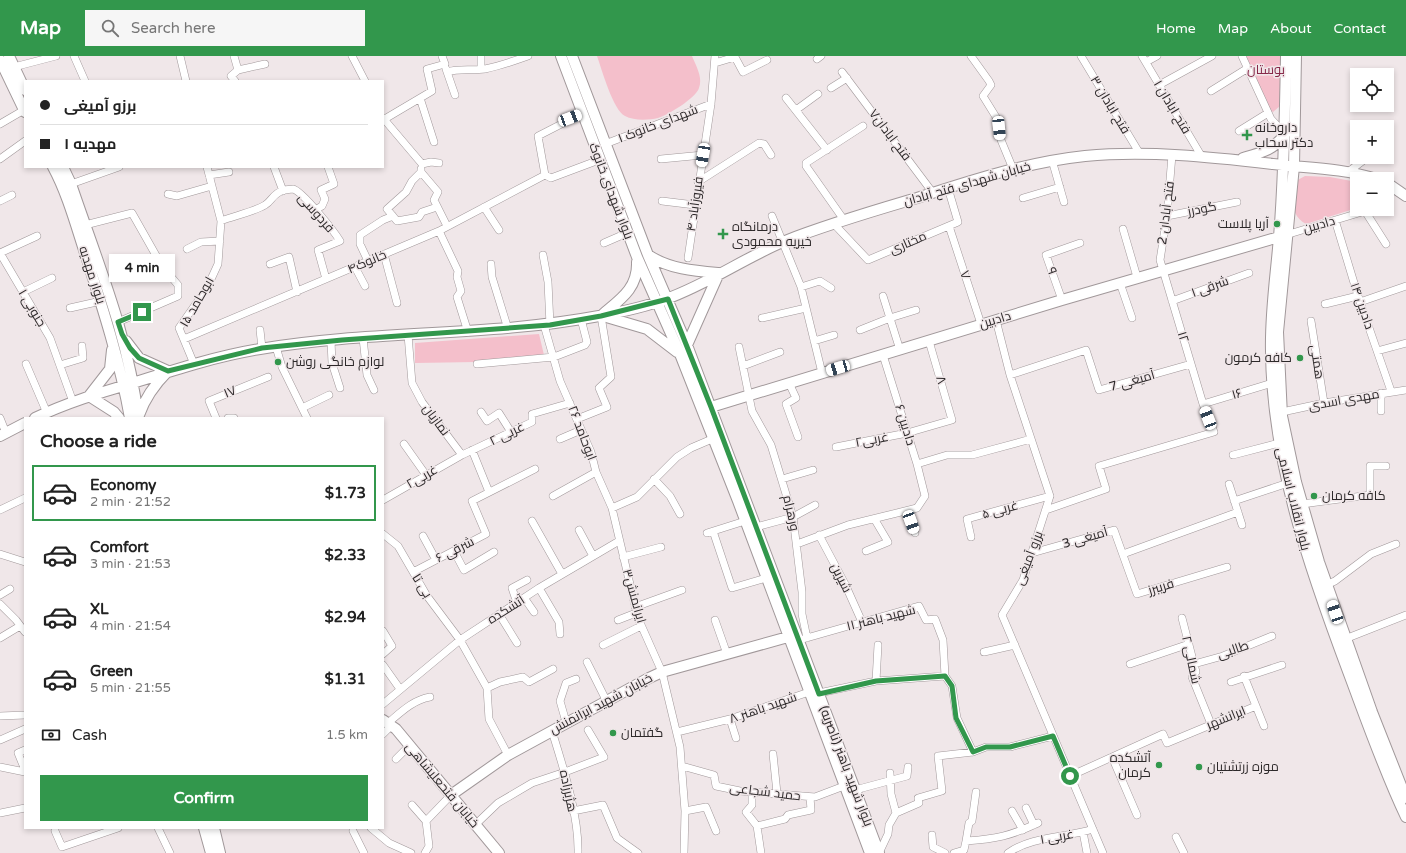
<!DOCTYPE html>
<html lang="en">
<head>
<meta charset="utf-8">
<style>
	:root { --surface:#fff; --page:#f6f6f6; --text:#222; --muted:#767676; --line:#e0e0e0; --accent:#32974c }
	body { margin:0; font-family:"Varela Round",Cairo,sans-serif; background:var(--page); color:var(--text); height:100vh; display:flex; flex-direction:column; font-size:15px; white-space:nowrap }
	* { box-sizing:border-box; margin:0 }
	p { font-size:13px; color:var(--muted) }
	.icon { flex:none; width:22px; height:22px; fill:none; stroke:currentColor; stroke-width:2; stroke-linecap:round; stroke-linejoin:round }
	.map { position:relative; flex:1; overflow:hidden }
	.sheet { position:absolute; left:24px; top:361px; width:360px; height:412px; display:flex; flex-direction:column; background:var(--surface); border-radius:0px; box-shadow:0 2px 6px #0003 }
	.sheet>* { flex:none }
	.banner { position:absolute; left:24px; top:24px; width:360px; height:88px; border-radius:0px; box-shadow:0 2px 6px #0003; display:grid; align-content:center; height:88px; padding:0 16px; background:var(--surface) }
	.buttons { position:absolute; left:1350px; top:12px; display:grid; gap:8px }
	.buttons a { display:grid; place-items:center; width:44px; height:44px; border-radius:0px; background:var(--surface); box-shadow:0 2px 6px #0003; font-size:20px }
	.end { position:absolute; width:18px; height:18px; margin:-9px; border:5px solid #32974c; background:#fff; box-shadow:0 0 0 2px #fff }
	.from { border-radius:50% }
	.bubble { position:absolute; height:28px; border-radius:0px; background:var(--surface); box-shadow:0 2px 6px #0003; font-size:13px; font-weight:700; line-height:28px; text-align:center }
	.car { position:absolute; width:12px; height:24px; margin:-12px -6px; border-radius:5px; box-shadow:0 0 3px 1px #0007; background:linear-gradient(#fff 24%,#345 0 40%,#fff 0 76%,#345 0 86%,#fff 0) }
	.banner b { display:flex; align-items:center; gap:14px; height:38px; font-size:15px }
	.banner b+b { border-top:1px solid var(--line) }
	.banner i { width:10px; height:10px; background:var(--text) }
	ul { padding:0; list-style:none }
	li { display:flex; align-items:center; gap:12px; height:56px; margin:0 8px 6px; padding:0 8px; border:2px solid transparent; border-radius:0px }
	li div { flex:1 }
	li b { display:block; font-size:15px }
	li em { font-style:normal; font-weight:700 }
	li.on { border-color:var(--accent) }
	li>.icon { width:36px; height:36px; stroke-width:1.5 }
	h2 { padding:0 16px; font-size:18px; line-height:48px }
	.pay { display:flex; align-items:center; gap:10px; height:44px; padding:0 16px; font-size:15px }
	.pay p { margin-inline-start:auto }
	.primary-button { display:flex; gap:8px; margin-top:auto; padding:8px 16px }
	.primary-button a { flex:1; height:46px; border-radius:0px; background:var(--accent); color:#fff; font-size:16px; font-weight:700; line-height:46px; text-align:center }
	header { display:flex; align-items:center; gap:24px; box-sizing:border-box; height:56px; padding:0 20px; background:var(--accent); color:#fff }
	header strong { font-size:19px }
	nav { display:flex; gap:22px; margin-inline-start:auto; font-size:14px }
	.search { width:280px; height:36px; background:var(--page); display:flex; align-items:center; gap:10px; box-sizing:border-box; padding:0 14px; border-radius:0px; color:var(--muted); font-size:15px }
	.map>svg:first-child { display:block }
	.green { fill:#f4bfcb }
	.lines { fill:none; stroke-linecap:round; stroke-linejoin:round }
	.street-casing { stroke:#a1989a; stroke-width:8 }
	.secondary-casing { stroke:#a1989a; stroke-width:12 }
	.street { stroke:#fff; stroke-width:7 }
	.secondary { stroke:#fff; stroke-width:10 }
	.route { stroke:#32974c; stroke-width:5 }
	.poi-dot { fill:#32974c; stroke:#f0e7e9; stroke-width:1.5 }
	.labels { text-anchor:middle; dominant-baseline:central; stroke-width:3; stroke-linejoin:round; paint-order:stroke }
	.park-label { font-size:13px; fill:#872849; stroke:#f0e7e9 }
	.street-label { font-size:13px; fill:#2d292a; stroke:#f0e7e9 }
	.poi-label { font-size:13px; fill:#2d292a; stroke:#f0e7e9; text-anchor:start }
</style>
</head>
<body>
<header>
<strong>Map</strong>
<div class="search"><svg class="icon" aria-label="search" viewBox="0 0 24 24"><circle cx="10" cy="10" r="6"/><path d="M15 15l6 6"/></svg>Search here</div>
<nav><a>Home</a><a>Map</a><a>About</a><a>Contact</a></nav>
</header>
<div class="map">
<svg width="1406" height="797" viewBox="0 0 1406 797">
	<rect width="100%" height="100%" fill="#f0e7e9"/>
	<path class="green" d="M 597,0 L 692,0 C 696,10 703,21 699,32 C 696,42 668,59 658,62 C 649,64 634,65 625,60 C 613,54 602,14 597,0 Z
		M 1246,0 L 1281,0 L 1280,50 L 1273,56 L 1270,54 Z
		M 1305,120 L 1330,121 L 1357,126 L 1357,152 L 1306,168 C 1289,158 1293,143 1294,126 Z
		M 539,278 L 544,299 L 476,306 L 415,307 L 415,287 Z"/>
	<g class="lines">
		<defs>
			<path id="street" d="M 74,0 L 85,25
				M 180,0 L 186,25
				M 234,0 L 238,14 L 231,20 L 235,25
				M 352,0 L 365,25
				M 481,0 L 481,13
				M 971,0 L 989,25 L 991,29 L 983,40 L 996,61 L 1001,84 L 1013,113
				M 1081,0 L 1140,98
				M 1142,0 L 1202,101
				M 1242,0 L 1271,63 L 1285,78
				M 817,3 L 821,0
				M 1146,6 L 1157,0
				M 715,7 L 735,1 L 743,16 L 767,4
				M 10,12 L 56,0
				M 446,13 L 455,39
				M 238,14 L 265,8
				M 447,16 C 459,12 472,15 485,13 C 499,10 514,5 528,0
				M 842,16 L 933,137
				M 1159,29 L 1212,0
				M 831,32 L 847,22
				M 1211,35 L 1248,12
				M 420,42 L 434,86
				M 786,42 L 827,94
				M 796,54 L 818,38
				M 383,62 L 422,108 L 431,106 L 439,107
				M 383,64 L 432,35 L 427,13 L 445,8 L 442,0
				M 0,68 L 24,54
				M 1239,75 L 1268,57
				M 605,88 L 711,48
				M 0,103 L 25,85
				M 661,103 L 703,99
				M 1052,104 L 1064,146
				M 274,111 L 283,135
				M 421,113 L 421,116 L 438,136 L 434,144 L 447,170
				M 421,116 L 412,125 L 406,136 L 387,153 L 397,165 L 419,161 L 422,156 L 437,151
				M 1348,116 L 1368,101
				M 209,119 L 229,116
				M 545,119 L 538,80 L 581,58
				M 545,119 L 551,122 L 599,104
				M 698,126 L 759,87 L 764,88 L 771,99
				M 71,128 L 119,111
				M 168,138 L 177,140 L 212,130
				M 1023,142 L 1060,131
				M 0,145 L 12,139
				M 662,145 L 695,149
				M 484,151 L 499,174
				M 315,154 L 322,150 L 325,143 L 321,134 L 334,128 L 328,111
				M 1365,155 L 1386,188
				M 772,160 L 801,231 L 822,317
				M 1167,160 L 1237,146
				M 844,164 L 806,110 L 806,107 L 863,70
				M 1335,164 L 1358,240 L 1391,335
				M 221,165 C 233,160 254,156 265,149 C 272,145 273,137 284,134 C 286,134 291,133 293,133 C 302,135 334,175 340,185 L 318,194 L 326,223
				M 834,168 L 868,204 L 958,166 L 948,132
				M 85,169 L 132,157 L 162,210 L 178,229 L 178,240 L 118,266
				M 949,170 L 981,268
				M 1123,173 L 1137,221
				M 439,175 L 458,215 L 457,221 L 461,235 L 457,241 L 468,276
				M 1289,178 L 1372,153
				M 604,187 L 627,177
				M 187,193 L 201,186 L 220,185
				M 0,197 L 50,282 L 73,346
				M 0,197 L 37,180
				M 384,198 L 397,247
				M 543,199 L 548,226 L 550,269
				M 688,202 L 711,48 L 715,0
				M 368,205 L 360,188 L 360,179 L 383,164 L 393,160
				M 270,208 L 289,201 L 297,236
				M 491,208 L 492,221 L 508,273
				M 355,211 L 365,230
				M 1120,227 L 1132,262
				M 801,231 L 820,225 L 831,232
				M 23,236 L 52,222
				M 883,240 L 900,294
				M 1062,244 L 1046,199 L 1080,187
				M 1172,245 L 1249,217
				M 1360,246 L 1406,230
				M 1325,248 L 1358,240
				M 70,252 L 101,245
				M 762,262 L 806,252
				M 996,264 L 1010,319 L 1050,440 L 1023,524 L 1002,559 L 1103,797
				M 1311,265 L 1324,347
				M 544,269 L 560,325 L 591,396 L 596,416 L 612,452 L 638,562 L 662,616 L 680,691 L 685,755 L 684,797
				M 260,274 L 262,292
				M 860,274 L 890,262 L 916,254
				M 408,279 L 412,327 L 422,346 L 462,399
				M 363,282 L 367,319 L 374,334
				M 184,283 L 439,175 L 545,119
				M 331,285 L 332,307 L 340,332
				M 814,285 L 834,279
				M 276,291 L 282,311 L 307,362
				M 739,291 L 752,355 L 771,389 L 793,461 L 802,536 L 802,558 L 807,582
				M 1377,295 L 1406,287
				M 26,308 L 47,357
				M 194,308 L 179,272 L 207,232 L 218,208 L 221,165 L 207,111
				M 477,308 L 554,301 L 585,289 L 587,286 L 581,263
				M 60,309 L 83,302 L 82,290
				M 743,310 L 780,296
				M 1010,319 L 1086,294 L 1099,334 L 1191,308
				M 789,327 L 796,342 L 786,348 L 798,381
				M 1203,348 L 1272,327
				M 302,352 L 329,339
				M 1381,355 L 1381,337
				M 481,356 L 487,365 L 499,357 L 511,376
				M 1282,356 L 1324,347 L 1406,334
				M 0,362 L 6,377
				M 216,362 L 209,345 L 268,321
				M 228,362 L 234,362
				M 577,363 L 607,351 L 599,332 L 611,321 L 601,260
				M 560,383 L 581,374
				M 404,388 L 426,419
				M 836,391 L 907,377 L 952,364 L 929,285
				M 472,394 L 489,436
				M 1233,399 L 1279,387
				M 917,408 L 947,399 L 972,399 L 1031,383
				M 654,423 L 670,440 L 680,458
				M 782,423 L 813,414
				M 1229,428 L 1242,469
				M 553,440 L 596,416
				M 383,444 L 462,399 L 532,366 L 532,358 L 570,347
				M 1234,445 L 1288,427
				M 1302,448 L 1370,439 L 1370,410 L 1386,410
				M 612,452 L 637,441 L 677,401 L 691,392 L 712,383
				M 0,454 L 25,442
				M 1046,454 L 1106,433 L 1099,410 L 1214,376 L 1203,348 L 1160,204 L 1167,160 L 1172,99
				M 907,455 L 915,477
				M 532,465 L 562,518
				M 756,471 L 793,461 L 815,449
				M 579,474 L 593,500
				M 713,475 L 732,532 L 766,522
				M 707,477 L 745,465
				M 383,478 L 398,490 L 427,540 L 460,584 L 487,632 L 489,663 L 508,699
				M 819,479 L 845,528 L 862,566
				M 423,480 L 436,504
				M 971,481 L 967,463 L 1050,440
				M 797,488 L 848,469 L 917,452 L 925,440 L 917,408 L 883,299
				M 454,495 L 464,514 L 494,496
				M 866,495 L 888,486 L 875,464
				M 1032,497 L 1114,474 L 1137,538 L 1227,511
				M 0,498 L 25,506
				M 1123,498 L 1238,456
				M 623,501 L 661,491
				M 413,516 L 486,478 L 472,445 L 535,413
				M 1326,529 L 1335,525 L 1371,498 L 1396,488
				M 539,532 L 559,566 L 560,578
				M 0,539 L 10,533
				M 525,543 L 534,556
				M 517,547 L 512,532 L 527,524
				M 0,548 L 16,564 L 25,576
				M 635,551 L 682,534
				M 499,558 L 517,587
				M 1182,562 L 1196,616 L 1192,621 L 1211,668
				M 618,564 L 636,557
				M 715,564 L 727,598
				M 383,575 L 392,590 L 383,598
				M 0,582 L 20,570
				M 803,583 L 919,550 L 926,564 L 935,563 L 943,584 L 945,620
				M 1345,583 L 1406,559
				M 603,589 L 641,570
				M 984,596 L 1015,589
				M 587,606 L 606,644
				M 1130,608 L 1189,588
				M 1194,608 L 1223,600 L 1272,580
				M 383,609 L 400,633
				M 945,620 L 952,630 L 957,662 L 973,696
				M 876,625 L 878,589
				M 1231,626 L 1282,609
				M 487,632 L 500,626 L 523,621 L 529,626 L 553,613
				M 819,637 L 876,625 L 945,620
				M 383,648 L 460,584 L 539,532 L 619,485
				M 1256,650 L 1264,670
				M 0,660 L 25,659
				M 730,663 L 736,682
				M 566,666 L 560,645 L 566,627 L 576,623
				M 388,667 C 401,656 413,644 430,641
				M 552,675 C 563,711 579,759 578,797
				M 677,676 L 730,663 L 809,636
				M 383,678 L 391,670
				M 0,684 L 25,673
				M 25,694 L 18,697 L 25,714
				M 773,698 L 777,737
				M 1112,701 L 1137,759
				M 396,703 L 409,690
				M 682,710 L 714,719 L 716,730 L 740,735 L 815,741 L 844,730
				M 0,711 L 25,716
				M 890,717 L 891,738 L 896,757
				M 1070,720 L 1163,678 L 1167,687 L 1256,650 L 1244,620
				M 855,734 L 907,720 L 908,711
				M 752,736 L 752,749 L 746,756 L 757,770 L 761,797
				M 412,749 L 426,765
				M 1026,752 L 1034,769
				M 573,755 L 603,749 L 617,782 L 638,797
				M 685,755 L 706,751 L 716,775
				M 1012,755 L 1023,774
				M 0,757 L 25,752
				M 475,769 L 498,747 L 532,727 L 565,716 L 604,701 L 588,674
				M 757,770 L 785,763 L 788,759 L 811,754 L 810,741
				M 158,772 L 170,797
				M 371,772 L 389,787 L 411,797
				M 55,775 L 62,791 L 118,772
				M 353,775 L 364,797
				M 1083,776 L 1087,797
				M 932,779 L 933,791 L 945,797
				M 1176,781 L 1184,797
				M 966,785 L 969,767 L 972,765 L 976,736
				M 425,797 L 429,790 L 426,765 L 451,739
				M 879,797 L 888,778 L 889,769 L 896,757 L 919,747 L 918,742 L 942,735 L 938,700 L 973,696 L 986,691 L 1010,691 L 1053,680
				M 954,797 L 964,794 L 966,785 C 996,783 1010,780 1038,767
				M 1008,797 C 1032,780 1065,782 1093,773"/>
			<path id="secondary" d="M 9,0 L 25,34
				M 561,0 L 637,201 L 680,298 L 738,445 L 870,797
				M 572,0 L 648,199 L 687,289 L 879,797
				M 1286,0 C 1285,60 1284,121 1279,181 C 1276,219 1270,257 1271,295 C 1272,407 1310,514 1349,618 C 1367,666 1384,715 1406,761
				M 1296,0 L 1294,110 L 1278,276 L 1282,360 L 1296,426 L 1319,506 L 1372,656 L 1406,742
				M 0,4 L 25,56
				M 1243,102 C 1261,97 1274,94 1285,78
				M 53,111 C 68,139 76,170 86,200 C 103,253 120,306 130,362
				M 63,111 L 71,128 C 97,205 129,281 138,362
				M 1387,127 L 1406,140
				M 648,199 C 669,213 695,215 719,217 L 687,289
				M 603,258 C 621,243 638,232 637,206
				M 603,260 L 647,273 L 677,296
				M 126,285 L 139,302 L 168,315 C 155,328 145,342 139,359
				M 112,294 L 110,313 L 89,340 L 114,356 L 119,362
				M 711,351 L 1062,244 L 1279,181
				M 35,362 C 66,347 99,337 133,327 C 174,314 217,300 260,293 C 372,274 487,281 599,260 C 621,256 645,251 666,243 C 708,228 744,202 785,185 C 828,168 873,155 917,142 C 972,124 1028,106 1085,100 C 1147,94 1211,101 1273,108 C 1307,112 1343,112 1376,123
				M 0,380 L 25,367
				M 383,664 L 396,673 L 499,797
				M 451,739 L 508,699 L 649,622 L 662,616 L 788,581
				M 204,772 L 211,797
				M 214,772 L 220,797"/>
		</defs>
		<use href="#street" class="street-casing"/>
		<use href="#secondary" class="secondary-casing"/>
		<use href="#street" class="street"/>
		<use href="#secondary" class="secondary"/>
	</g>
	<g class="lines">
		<path class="route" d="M 142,256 L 118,266 L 122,278 L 130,292 L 139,302 L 168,315 L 262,292 L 342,284 L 550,269 L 601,260 L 668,243 L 711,351 L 819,638 L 876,625 L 945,620 L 952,630 L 956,662 L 973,696 L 986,691 L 1010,691 L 1053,680 L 1070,720"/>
	</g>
	<g class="poi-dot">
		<path d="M1245 73h4v4h4v4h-4v4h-4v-4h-4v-4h4z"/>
		<circle cx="1277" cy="168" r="4"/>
		<path d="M721 172h4v4h4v4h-4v4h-4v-4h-4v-4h4z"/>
		<circle cx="1300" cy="302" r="4"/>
		<circle cx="278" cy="306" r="4"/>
		<circle cx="1314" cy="440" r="4"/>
		<circle cx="613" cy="677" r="4"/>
		<circle cx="1159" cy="709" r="4"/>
		<circle cx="1199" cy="711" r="4"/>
	</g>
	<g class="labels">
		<g class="park-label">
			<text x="1266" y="14">بوستان</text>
		</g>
		<g class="street-label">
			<text transform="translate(1110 49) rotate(59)">فتح ابادان ۳</text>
			<text transform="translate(1172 51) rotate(59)">فتح ابادان ۱</text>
			<text transform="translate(658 68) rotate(-21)">شهدای خانوک ۱</text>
			<text transform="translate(890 79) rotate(53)">فتح ابادان۷</text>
			<text transform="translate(967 128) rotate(-16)">خیابان شهدای فتح آبادان</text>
			<text transform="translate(611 135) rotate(69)">بلوار شهدای خانوک</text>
			<text transform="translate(695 148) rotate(-82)">فیروزآباد ۴</text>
			<text transform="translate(1202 153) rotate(-11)">گودرز</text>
			<text transform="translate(316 157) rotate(48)">فردوسی</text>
			<text transform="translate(1166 157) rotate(-83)">فتح آبادان 2</text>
			<text transform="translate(1319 169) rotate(-16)">دادبین</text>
			<text transform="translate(908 187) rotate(-23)">مختاری</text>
			<text transform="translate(367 206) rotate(-23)">خانوک۴</text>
			<text transform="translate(1052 215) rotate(71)">۹</text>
			<text transform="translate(92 219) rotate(72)">بلوار مهدیه</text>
			<text transform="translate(965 219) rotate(72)">۷</text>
			<text transform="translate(1210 231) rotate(-20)">۱ شرقی</text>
			<text transform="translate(197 246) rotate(-60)">ابوحامد ۱۵</text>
			<text transform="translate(1362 250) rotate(71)">دادبین ۱۴</text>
			<text transform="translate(32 252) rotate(59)">۱ جنوبی</text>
			<text transform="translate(995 264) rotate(-17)">دادبین</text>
			<text transform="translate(1183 281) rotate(73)">۱۲</text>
			<text transform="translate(1317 306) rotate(81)">همتی</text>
			<text transform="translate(941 324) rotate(74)">۸</text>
			<text transform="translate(1132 325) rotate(-16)">آمیغی 7</text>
			<text transform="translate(230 336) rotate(-23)">۱۷</text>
			<text transform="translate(1237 338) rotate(-16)">۱۶</text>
			<text transform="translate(1344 344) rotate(-10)">مهدی اسدی</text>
			<text transform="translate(436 364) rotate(53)">نمازیان</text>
			<text transform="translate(905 369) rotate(73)">دادبین ۶</text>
			<text transform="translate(582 377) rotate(69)">ابوحامد ۲۶</text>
			<text transform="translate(507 378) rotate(-26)">۲ غربی</text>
			<text transform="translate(872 384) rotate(-11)">غربی۲</text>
			<text transform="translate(422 421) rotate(-30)">غربی۲</text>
			<text transform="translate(1293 443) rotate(76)">بلوار انقلاب اسلامی</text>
			<text transform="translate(1000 454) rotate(-15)">۵ غربی</text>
			<text transform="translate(791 457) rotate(77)">ورهرام</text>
			<text transform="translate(1085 482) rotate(-16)">آمیغی 3</text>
			<text transform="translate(455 494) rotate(-27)">۶ شرقی</text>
			<text transform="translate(1029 502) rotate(-69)">برزو آمیغی</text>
			<text transform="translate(841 522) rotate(63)">شیرین</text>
			<text transform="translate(422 530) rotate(58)">بی تا</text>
			<text transform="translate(1161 531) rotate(-17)">فریبرز</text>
			<text transform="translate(634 540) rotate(74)">ایرانمنش۳</text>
			<text transform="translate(506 554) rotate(-32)">آتشکده</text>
			<text transform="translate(881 562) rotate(-14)">شهید باهنر ۱۱</text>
			<text transform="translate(1233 594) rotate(-19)">طالبی</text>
			<text transform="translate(1191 604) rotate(78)">۲ شمالی</text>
			<text transform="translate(601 648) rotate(-28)">خیابان شهید ایرانمنش</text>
			<text transform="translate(763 652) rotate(-19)">شهید باهنر ۸</text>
			<text transform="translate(1226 662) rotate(-22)">ایرانشهر</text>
			<text transform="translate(846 710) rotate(69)">بلوار شهید باهنر (ناصریه)</text>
			<text transform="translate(442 729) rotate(50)">خیابان فتحعلیشاهی</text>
			<text transform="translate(568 735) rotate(78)">هژبرزاده</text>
			<text transform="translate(765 736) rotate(7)">حمید شجاعی</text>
			<text transform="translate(1057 781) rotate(-10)">۱ غربی</text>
		</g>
		<g class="poi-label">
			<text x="1255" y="72">داروخانه<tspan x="1255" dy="15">دکتر سحاب</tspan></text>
			<text x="1269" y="168" text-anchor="end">آریا پلاست</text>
			<text x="732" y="171">درمانگاه<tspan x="732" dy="15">خیریه محمودی</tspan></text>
			<text x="1292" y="302" text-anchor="end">کافه کرمون</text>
			<text x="286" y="306">لوازم خانگی روشن</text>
			<text x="1322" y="440">کافه کرمان</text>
			<text x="621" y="677">گفتمان</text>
			<text x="1151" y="702" text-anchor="end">آتشکده<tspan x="1151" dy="15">کرمان</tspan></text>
			<text x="1207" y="711">موزه زرتشتیان</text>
		</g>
	</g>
</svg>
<div class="buttons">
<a><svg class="icon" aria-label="locate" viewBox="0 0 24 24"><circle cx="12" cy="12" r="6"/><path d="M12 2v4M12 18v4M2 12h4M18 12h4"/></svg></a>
<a>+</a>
<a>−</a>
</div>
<i class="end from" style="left:1070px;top:720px"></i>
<i class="end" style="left:142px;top:256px"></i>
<div class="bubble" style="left:109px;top:198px;width:66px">4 min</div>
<i class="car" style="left:570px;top:62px;rotate:69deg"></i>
<i class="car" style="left:999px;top:72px;rotate:174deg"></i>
<i class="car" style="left:703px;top:99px;rotate:190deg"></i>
<i class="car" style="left:838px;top:312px;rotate:254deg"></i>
<i class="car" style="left:1208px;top:362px;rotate:339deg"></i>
<i class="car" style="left:911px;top:466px;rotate:160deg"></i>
<i class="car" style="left:1335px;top:556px;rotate:341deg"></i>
<div class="banner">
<b><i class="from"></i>برزو آمیغی</b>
<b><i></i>مهدیه ۱</b>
</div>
<section class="sheet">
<h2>Choose a ride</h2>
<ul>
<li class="on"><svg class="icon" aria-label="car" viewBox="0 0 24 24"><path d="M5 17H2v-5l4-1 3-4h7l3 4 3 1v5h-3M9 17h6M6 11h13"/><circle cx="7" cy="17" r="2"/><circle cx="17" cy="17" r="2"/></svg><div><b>Economy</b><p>2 min · 21:52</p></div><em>$1.73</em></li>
<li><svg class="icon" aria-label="car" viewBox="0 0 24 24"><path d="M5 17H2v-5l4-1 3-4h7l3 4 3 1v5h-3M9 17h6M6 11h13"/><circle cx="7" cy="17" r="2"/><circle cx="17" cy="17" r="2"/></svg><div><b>Comfort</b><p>3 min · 21:53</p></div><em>$2.33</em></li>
<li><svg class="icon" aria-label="car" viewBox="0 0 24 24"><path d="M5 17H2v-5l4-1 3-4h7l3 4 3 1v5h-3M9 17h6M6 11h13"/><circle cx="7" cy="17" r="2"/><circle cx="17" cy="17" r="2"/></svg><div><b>XL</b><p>4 min · 21:54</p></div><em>$2.94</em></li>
<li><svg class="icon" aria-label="car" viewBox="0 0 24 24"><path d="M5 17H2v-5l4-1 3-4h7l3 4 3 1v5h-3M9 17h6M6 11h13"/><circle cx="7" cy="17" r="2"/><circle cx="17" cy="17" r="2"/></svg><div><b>Green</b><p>5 min · 21:55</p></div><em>$1.31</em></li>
</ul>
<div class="pay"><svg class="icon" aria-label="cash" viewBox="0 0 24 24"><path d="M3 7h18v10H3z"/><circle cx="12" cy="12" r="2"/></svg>Cash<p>1.5 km</p></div>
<div class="primary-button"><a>Confirm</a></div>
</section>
</div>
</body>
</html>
